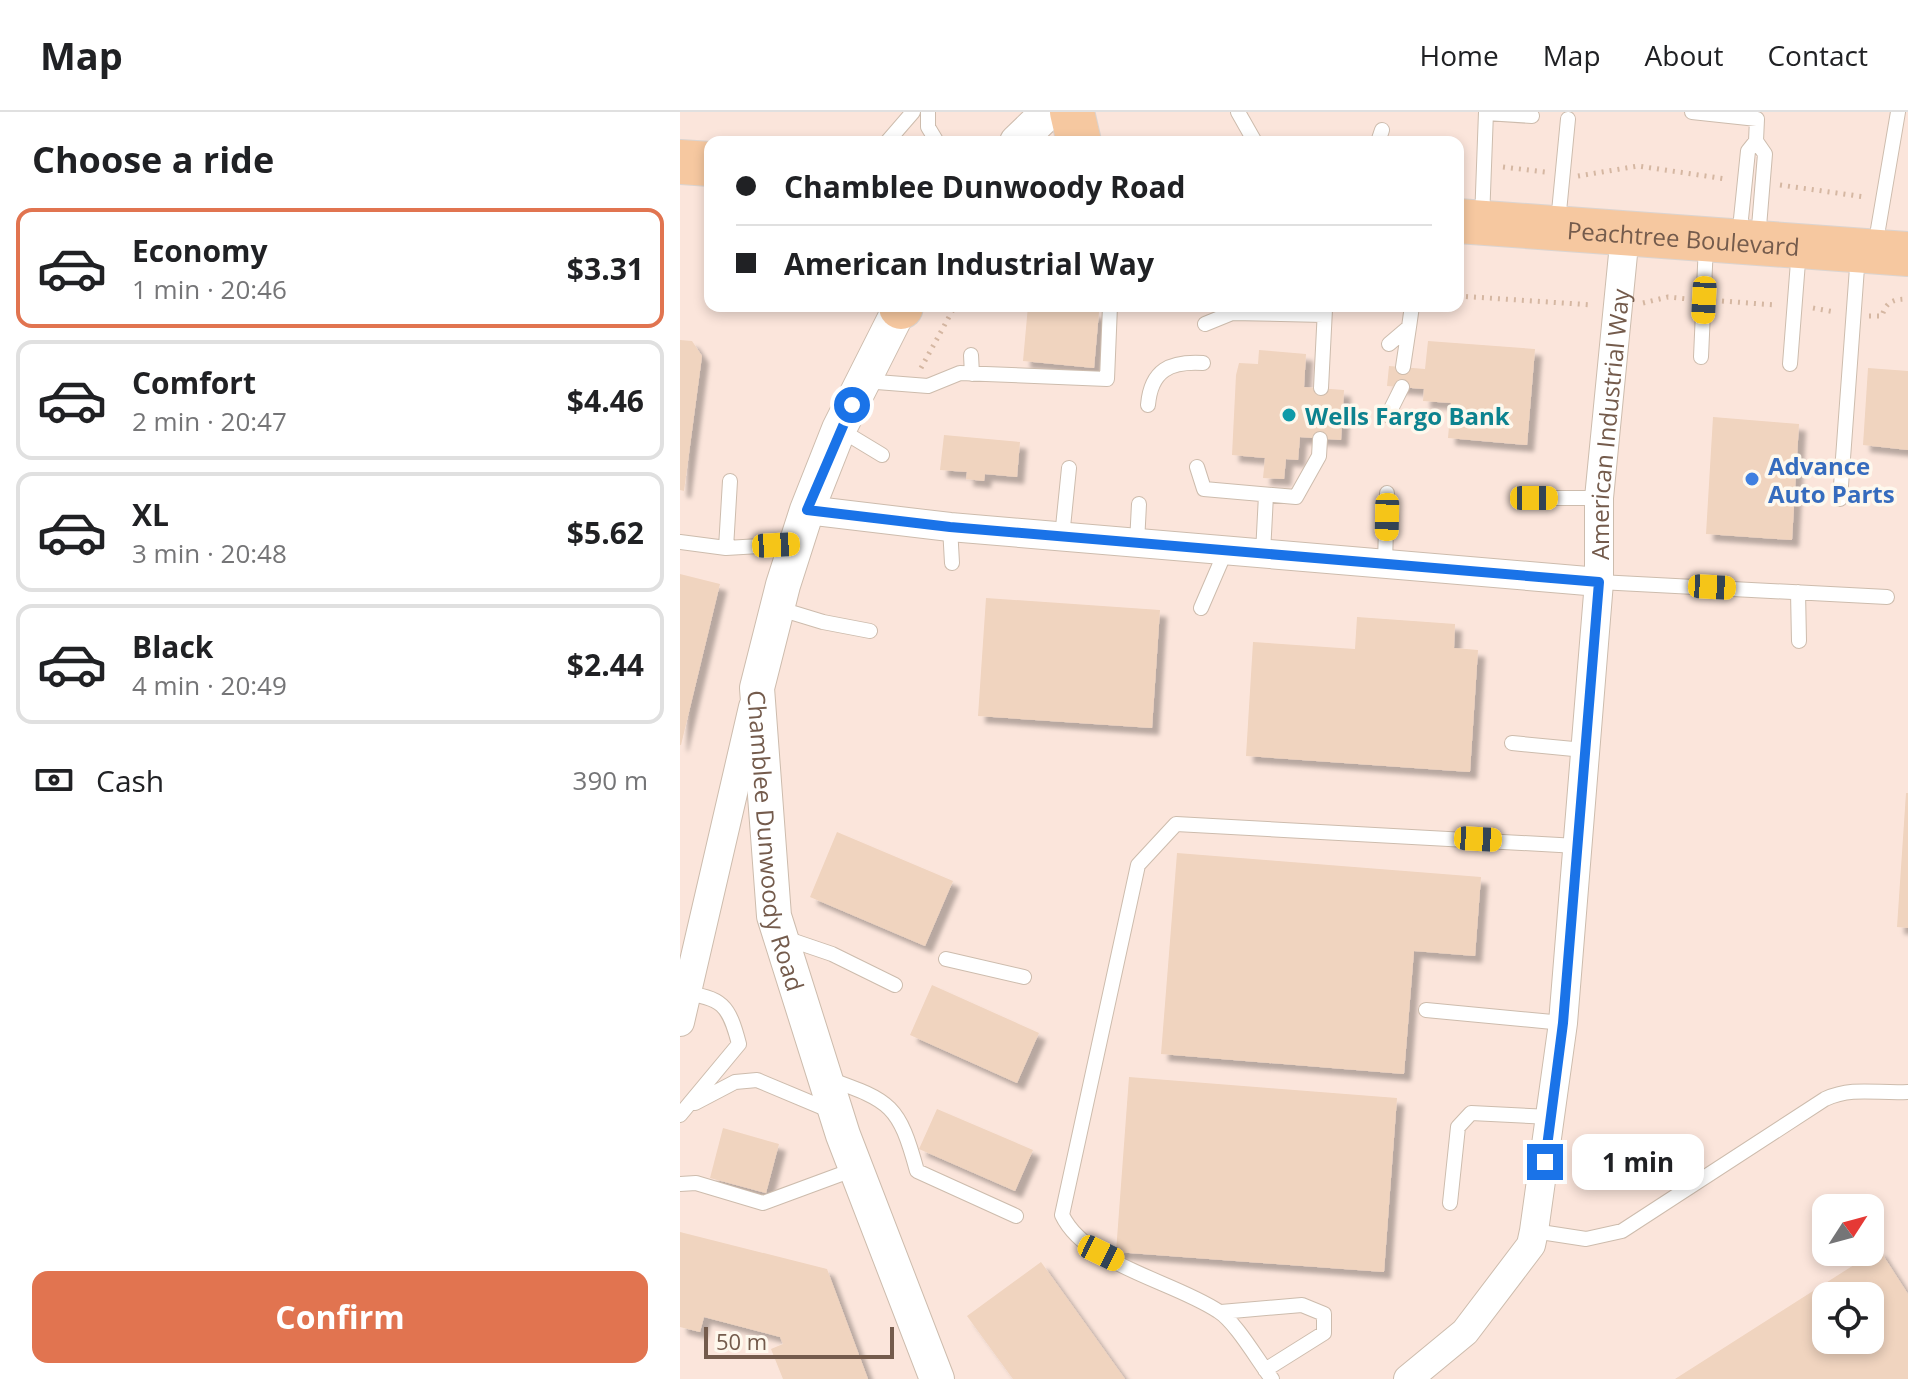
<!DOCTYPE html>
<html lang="en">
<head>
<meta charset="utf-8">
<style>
	:root { --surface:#fff; --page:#f6f6f6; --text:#202124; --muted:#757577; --line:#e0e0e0; --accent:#e17450 }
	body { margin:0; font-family:"Open Sans",sans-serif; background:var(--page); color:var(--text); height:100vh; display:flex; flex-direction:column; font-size:30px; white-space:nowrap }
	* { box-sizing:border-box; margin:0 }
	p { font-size:26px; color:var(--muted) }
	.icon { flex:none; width:44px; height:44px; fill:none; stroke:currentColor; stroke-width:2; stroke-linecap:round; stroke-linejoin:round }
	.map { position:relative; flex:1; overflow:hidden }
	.side { display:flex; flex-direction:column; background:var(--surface); width:680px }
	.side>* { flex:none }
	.guide { position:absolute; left:24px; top:24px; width:760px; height:176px; border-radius:16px; box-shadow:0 4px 12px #0003; display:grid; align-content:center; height:176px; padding:0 32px; background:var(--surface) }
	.needle { width:52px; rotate:54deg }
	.buttons { position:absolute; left:1132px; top:1082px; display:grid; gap:16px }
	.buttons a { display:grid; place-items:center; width:72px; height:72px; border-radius:16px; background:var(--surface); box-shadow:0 4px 12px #0003; font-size:40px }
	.scale { position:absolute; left:24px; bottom:20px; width:190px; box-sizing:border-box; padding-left:8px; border:4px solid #745b4c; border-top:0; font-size:22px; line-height:28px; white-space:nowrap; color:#745b4c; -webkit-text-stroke:6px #fef8ed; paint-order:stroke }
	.end { position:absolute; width:36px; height:36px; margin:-18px; border:10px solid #1a73e8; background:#fff; box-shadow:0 0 0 4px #fff }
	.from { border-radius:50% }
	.bubble { position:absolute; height:56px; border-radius:16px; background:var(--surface); box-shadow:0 4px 12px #0003; font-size:26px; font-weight:700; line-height:56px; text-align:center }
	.car { position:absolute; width:24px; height:48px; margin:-24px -12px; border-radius:10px; box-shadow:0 0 6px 2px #0007; background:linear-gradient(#f5c518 24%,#345 0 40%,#f5c518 0 76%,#345 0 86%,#f5c518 0) }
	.guide b { display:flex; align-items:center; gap:28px; height:76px; font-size:30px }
	.guide b+b { border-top:2px solid var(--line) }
	.guide i { width:20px; height:20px; background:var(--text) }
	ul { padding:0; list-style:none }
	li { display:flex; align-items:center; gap:24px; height:120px; margin:0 16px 12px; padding:0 16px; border:4px solid var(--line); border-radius:16px }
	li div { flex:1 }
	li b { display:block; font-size:30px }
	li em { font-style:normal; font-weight:700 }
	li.on { border-color:var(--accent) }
	li>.icon { width:72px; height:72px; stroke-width:1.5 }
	h2 { padding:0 32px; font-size:36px; line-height:96px }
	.pay { display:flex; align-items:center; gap:20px; height:88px; padding:0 32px; font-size:30px }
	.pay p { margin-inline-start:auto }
	.cta { display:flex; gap:16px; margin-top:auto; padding:16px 32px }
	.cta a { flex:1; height:92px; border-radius:16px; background:var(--accent); color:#fff; font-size:32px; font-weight:700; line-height:92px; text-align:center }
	header { display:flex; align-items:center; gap:48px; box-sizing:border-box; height:112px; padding:0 40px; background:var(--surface); border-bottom:2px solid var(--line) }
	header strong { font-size:38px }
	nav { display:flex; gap:44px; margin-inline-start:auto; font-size:28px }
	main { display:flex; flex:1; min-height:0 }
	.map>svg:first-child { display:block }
	.commercial { fill:#fbe5db; fill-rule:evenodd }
	.building { fill:#f0d4bf; fill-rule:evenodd; filter:url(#shadow) }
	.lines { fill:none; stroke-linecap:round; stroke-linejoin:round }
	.service-casing { stroke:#cdbcad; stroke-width:16 }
	.minor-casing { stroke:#cdbcad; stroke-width:30 }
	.tertiary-casing { stroke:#cdbcad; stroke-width:36 }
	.trunk-casing { stroke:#dbd4d0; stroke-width:46 }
	.path { stroke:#d5b7a2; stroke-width:5; stroke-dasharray:2 6; stroke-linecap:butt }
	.service { stroke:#fff; stroke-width:14 }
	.minor { stroke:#fff; stroke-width:28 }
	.tertiary { stroke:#fff; stroke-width:34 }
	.trunk { stroke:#f6c8a0; stroke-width:44 }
	.route { stroke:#1a73e8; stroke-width:10 }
	.culture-dot { fill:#0f9aa8; stroke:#fef8ed; stroke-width:3 }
	.shop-dot { fill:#3f7fe0; stroke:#fef8ed; stroke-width:3 }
	.labels { text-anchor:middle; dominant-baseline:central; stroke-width:7; stroke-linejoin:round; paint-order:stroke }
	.street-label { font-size:24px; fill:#745b4c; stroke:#fef8ed }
	.culture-label { font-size:24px; font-weight:bold; fill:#0d838f; stroke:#fef8ed; text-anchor:start }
	.shop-label { font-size:24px; font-weight:bold; fill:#366cbe; stroke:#fef8ed; text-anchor:start }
</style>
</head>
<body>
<header>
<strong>Map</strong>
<nav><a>Home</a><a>Map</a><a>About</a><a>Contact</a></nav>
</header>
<main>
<section class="side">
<h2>Choose a ride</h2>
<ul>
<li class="on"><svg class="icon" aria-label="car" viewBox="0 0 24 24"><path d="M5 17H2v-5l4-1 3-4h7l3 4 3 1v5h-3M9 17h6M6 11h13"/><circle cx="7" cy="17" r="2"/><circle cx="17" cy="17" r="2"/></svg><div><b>Economy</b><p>1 min · 20:46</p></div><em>$3.31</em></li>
<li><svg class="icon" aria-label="car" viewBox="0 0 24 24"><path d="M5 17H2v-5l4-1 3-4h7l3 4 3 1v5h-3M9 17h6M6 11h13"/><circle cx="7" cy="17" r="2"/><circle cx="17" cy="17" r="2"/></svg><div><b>Comfort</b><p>2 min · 20:47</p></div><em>$4.46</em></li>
<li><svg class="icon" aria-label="car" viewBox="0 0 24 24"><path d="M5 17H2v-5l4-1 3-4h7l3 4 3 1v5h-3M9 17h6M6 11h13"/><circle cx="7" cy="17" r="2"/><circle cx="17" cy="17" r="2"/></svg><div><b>XL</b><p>3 min · 20:48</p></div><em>$5.62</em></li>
<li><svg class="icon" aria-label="car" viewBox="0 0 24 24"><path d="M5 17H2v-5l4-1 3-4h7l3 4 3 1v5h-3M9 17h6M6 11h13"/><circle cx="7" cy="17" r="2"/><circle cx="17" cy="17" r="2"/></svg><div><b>Black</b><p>4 min · 20:49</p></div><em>$2.44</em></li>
</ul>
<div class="pay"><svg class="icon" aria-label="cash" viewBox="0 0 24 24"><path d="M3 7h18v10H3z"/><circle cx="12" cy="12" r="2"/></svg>Cash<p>390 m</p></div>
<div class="cta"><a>Confirm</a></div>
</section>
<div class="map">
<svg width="1228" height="1267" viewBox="0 0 1228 1267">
	<defs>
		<filter id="shadow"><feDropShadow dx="7" dy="7" stdDeviation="2" flood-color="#0004"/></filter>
	</defs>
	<rect width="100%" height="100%" fill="#fcf4e6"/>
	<path class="commercial" d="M 0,0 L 1228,0 L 1228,1267 L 0,1267 ZM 30,30 L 778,30 L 778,194 L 30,194 ZM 1146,1096 L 1190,1096 L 1190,1140 L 1146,1140 ZM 1146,1184 L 1190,1184 L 1190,1228 L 1146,1228 Z"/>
	<path class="building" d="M 348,194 L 419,200 L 414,256 L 343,249 Z
		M 0,228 L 12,229 L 22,244 L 4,379 L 0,378 Z
		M 748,229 L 855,237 L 847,333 L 768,326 L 771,291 L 743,289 L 744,277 L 707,274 L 709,254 L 745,257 Z
		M 579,238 L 626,242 L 624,275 L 664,278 L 661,328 L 620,325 L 618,348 L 606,347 L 604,367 L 583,366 L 585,346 L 552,343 L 556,263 L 559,251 L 578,252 Z
		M 1188,256 L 1228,259 L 1228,338 L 1183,333 Z
		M 1033,305 L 1119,312 L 1112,428 L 1026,422 Z
		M 264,323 L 340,330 L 337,365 L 305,362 L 304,369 L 286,367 L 287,360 L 260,358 Z
		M 0,462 L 40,472 L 1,633 L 0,633 Z
		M 306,486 L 480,498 L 472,616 L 298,604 Z
		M 677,505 L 775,512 L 774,536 L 798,538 L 790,660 L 566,644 L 573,530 L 675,537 Z
		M 1226,681 L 1228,681 L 1228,816 L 1217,815 Z
		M 157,720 L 273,769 L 245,834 L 130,785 Z
		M 497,741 L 801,765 L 795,844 L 734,839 L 724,962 L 481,942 Z
		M 252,873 L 359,921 L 337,971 L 230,923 Z
		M 449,965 L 717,986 L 704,1160 L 436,1140 Z
		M 257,997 L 353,1038 L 335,1079 L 239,1037 Z
		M 43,1016 L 99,1032 L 86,1081 L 30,1066 Z
		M 0,1120 L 147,1157 L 188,1267 L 103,1267 L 91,1237 L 103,1232 L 100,1225 L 24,1205 L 20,1220 L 0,1215 Z
		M 1199,1137 L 1228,1182 L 1228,1267 L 995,1267 ZM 1146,1184 L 1190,1184 L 1190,1228 L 1146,1228 Z
		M 361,1150 L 445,1267 L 333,1267 L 287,1204 Z"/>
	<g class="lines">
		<defs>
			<path id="service" d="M 248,0 L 248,15 L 257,30
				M 558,0 L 575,30
				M 1012,0 L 1077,7 L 1076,29 L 1085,42 L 1078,127
				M 806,1 L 852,4
				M 207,30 L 233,0
				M 698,30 L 702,18
				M 802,108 L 806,0
				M 878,110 L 888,7
				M 1059,126 L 1068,39 L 1076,29
				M 1195,135 L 1218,0
				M 553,194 L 552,201 L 644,203
				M 525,212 L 552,201
				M 709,232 L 729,215 L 732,194
				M 291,243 L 292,262
				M 1021,245 L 1026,132
				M 1110,252 L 1119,137
				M 723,255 L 729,215
				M 184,269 L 248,274 L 280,261 L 427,267 L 430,194
				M 641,276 L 645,197
				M 468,293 C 471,258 490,249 523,251
				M 708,303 L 722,275
				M 159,317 L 202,343
				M 517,355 L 524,377 L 616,385 L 639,344 L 640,327
				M 854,386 L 919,386
				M 1160,387 L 1178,142
				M 270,415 L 272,451
				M 382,425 L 389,356
				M 0,430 L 46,436 L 115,432
				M 457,431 L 459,392
				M 46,436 L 50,369
				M 583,441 L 586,383
				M 705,451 L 707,381
				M 919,470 L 1207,485
				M 1118,480 L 1119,529
				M 97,496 L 143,510 L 190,519
				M 521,496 L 546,438
				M 832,631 L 904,638
				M 105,826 L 152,842 L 215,873
				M 266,847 L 344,865
				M 746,898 L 883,911
				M 149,967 C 211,989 219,993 237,1059 L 336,1104
				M 15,991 L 55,970 L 77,968 L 151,999
				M 0,1003 L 59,932 C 49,893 42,885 2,881
				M 0,1072 L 16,1071 L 83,1091 L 175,1057
				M 770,1091 L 778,1015 L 791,1001 L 871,1005
				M 854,1119 L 906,1127 L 942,1119 L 1145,987 C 1174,974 1198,982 1228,980
				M 541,1200 L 622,1193 L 644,1202 L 644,1221 L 585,1258
				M 592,1267 C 578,1249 556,1210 538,1199 C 493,1169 406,1153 382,1103 L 458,753 L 496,712 L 897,734"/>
			<g id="minor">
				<path d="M 127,398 L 270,415 L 919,470"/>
				<path d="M 0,910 L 73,595"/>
				<path id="s1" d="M 728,1267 L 785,1220 L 851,1133 L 854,1119 L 883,911 L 919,470 L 919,386 L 945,122"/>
			</g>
			<g id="tertiary">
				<path d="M 337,30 L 368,0"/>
				<path id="s2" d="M 221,194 L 159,317 L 127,398 L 103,473 L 77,576 L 94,804 L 163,1023 L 257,1267"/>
			</g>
			<g id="trunk">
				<path d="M 392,0 L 399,30"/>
				<path d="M 0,50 L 30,52"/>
				<path id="s3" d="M 778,109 L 1228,142"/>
				<path d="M 221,194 L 221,195"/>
			</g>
		</defs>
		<use href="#service" class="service-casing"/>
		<use href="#minor" class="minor-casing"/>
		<use href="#tertiary" class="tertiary-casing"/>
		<use href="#trunk" class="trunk-casing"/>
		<path class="path" d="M 823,55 L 865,60
			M 898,64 L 958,54 L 1046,67
			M 1100,73 L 1185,85
			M 778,184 L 913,193
			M 1042,189 L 1095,193
			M 963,191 L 988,185 L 1008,187
			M 1133,196 L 1155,200
			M 1189,204 L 1202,204 C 1206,190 1213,187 1228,187
			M 241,256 L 275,194"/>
		<use href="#service" class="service"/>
		<use href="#minor" class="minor"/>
		<use href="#tertiary" class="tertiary"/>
		<use href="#trunk" class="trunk"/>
	</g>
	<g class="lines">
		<path class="route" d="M 172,293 L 127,398 L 270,415 L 919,470 L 883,911 L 865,1050"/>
	</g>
	<circle class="culture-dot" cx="609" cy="303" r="8"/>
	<circle class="shop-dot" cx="1072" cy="367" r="8"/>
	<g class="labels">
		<g class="street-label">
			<text stroke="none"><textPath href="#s3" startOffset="226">Peachtree Boulevard</textPath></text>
			<text stroke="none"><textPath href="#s1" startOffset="1008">American Industrial Way</textPath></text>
			<text stroke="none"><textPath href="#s2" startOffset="564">Chamblee Dunwoody Road</textPath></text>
		</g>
		<g class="culture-label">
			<text x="625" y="303">Wells Fargo Bank</text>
		</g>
		<g class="shop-label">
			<text x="1088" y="353">Advance<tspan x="1088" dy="28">Auto Parts</tspan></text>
		</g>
	</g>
</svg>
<div class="buttons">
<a><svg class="needle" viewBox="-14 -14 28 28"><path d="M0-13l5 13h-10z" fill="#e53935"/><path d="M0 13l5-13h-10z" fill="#757577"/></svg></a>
<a><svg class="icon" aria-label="locate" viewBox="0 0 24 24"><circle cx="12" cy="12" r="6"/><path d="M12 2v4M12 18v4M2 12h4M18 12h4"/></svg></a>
</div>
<div class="scale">50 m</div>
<i class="end from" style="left:172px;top:293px"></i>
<i class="end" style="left:865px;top:1050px"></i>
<div class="bubble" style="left:892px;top:1022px;width:132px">1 min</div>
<i class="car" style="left:1024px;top:188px;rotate:183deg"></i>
<i class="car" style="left:854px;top:386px;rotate:90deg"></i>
<i class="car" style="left:707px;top:405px;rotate:181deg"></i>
<i class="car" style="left:96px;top:433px;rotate:87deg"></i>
<i class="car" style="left:1032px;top:475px;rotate:93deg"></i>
<i class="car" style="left:798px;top:727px;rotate:93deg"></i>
<i class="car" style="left:421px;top:1141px;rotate:116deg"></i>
<div class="guide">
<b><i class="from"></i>Chamblee Dunwoody Road</b>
<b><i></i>American Industrial Way</b>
</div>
</div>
</main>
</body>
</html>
